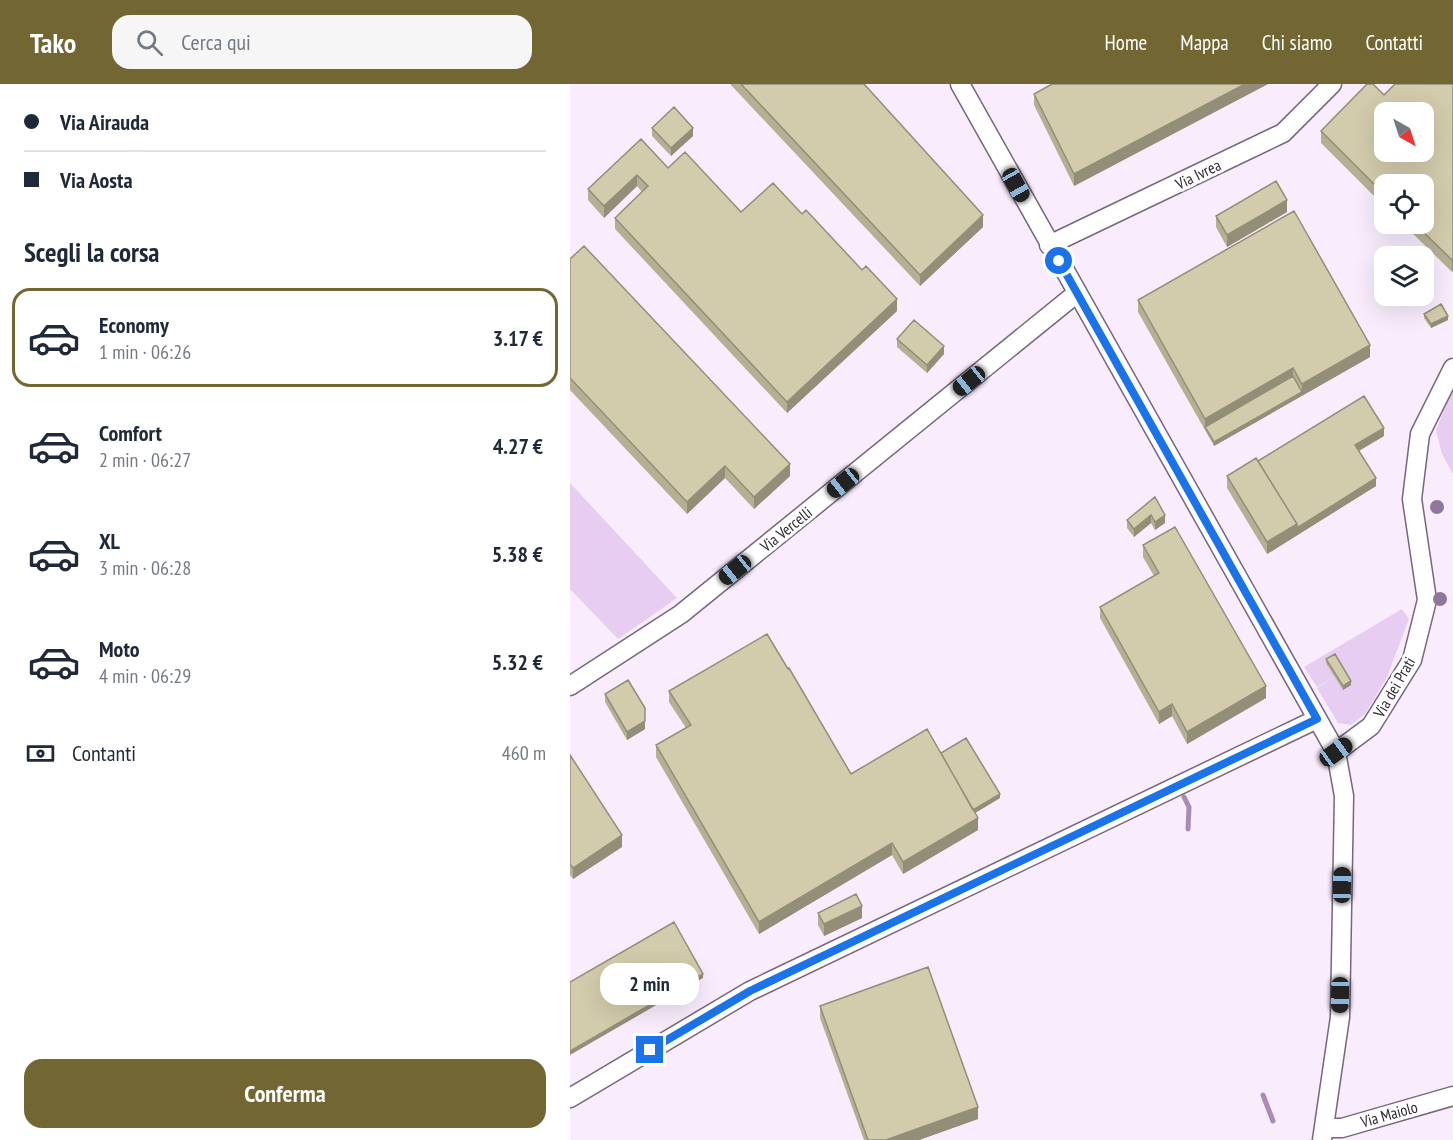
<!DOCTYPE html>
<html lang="it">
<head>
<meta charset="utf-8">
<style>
	:root { --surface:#fff; --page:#f6f6f7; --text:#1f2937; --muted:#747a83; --line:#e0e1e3; --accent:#726633 }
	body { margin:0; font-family:"PT Sans Narrow",sans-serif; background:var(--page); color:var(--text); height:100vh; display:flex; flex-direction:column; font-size:22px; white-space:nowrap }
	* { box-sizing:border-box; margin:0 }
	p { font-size:20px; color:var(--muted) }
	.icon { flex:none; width:33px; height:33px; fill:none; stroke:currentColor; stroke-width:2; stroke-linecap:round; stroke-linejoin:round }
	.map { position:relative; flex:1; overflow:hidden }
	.drawer { display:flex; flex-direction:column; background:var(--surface); width:570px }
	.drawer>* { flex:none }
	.hud { display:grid; align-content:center; height:132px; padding:0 24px; background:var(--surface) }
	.needle { width:39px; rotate:141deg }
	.tools { position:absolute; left:804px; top:18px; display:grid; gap:12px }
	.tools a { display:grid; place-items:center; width:60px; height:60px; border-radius:12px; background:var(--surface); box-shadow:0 6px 24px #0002; font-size:30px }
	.end { position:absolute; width:27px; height:27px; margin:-14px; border:8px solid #1a73e8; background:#fff; box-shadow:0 0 0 3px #fff }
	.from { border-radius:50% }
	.bubble { position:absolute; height:42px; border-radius:18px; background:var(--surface); box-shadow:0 6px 24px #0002; font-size:20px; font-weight:700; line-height:42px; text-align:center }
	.car { position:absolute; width:18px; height:36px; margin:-18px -9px; border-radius:8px; box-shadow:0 0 4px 2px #0007; background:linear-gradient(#222 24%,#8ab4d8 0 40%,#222 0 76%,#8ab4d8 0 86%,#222 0) }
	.hud b { display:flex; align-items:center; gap:21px; height:57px; font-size:22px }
	.hud b+b { border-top:2px solid var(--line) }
	.hud i { width:15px; height:15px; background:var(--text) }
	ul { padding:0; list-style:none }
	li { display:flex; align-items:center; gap:18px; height:99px; margin:0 12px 9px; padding:0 12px; border:3px solid transparent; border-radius:18px }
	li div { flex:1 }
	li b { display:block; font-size:22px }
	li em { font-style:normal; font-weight:700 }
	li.on { border-color:var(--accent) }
	li>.icon { width:54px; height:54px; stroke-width:1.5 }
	h2 { padding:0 24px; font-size:27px; line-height:72px }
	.pay { display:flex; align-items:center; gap:15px; height:66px; padding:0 24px; font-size:22px }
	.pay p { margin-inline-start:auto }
	.cta { display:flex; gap:12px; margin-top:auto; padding:12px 24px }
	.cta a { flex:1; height:69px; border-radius:18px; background:var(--accent); color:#fff; font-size:24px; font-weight:700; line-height:69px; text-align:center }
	header { display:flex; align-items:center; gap:36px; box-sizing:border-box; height:84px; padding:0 30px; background:var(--accent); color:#fff }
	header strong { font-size:28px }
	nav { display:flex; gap:33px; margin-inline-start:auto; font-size:21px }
	.search { width:420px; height:54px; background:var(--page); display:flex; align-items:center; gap:15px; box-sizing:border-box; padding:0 21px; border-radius:18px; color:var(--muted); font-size:22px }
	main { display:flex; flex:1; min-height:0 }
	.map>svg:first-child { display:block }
	.green { fill:#e7cdf1 }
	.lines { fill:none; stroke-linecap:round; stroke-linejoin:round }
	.stream { stroke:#a98bb5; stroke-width:5 }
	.minor-casing { stroke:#77667e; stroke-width:21 }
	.minor { stroke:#fff; stroke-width:18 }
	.tree { fill:#91769b }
	.wall { fill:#b5af94 }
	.shaded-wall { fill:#938e78 }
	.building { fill:#d2cbac; stroke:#938e78; stroke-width:1.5; fill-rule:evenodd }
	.route { stroke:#1a73e8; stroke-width:8 }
	.labels { text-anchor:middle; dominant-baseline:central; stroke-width:6; stroke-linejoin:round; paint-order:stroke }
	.street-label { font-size:16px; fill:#302933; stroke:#fff }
</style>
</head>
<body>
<header>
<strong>Tako</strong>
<div class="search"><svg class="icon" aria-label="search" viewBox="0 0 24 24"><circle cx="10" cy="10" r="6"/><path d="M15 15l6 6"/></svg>Cerca qui</div>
<nav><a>Home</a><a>Mappa</a><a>Chi siamo</a><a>Contatti</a></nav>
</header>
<main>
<section class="drawer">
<div class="hud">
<b><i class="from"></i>Via Airauda</b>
<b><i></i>Via Aosta</b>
</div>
<h2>Scegli la corsa</h2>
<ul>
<li class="on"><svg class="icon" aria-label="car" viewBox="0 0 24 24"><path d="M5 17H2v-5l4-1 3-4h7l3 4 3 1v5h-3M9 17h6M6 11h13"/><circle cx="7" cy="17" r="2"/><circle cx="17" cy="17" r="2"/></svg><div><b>Economy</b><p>1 min · 06:26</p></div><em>3.17 €</em></li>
<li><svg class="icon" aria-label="car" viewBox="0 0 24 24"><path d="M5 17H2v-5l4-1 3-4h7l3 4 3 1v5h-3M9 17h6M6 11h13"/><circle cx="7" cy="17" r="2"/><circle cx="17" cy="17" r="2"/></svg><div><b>Comfort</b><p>2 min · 06:27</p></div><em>4.27 €</em></li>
<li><svg class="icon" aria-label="car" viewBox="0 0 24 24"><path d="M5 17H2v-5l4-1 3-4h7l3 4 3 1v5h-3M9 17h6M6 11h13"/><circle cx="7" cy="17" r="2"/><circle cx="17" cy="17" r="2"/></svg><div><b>XL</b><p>3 min · 06:28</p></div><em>5.38 €</em></li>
<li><svg class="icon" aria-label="car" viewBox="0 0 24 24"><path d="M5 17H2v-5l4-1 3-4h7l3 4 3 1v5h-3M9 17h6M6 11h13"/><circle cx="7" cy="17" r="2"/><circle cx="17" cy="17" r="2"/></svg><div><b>Moto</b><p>4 min · 06:29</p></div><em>5.32 €</em></li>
</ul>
<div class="pay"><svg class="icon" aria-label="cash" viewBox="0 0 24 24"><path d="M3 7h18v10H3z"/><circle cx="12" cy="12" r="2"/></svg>Contanti<p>460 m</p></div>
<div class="cta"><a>Conferma</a></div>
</section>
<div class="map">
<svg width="883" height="1056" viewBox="0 0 883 1056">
	<rect width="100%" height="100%" fill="#f8ecfd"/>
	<path class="green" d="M 883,305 L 883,390 L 872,370 L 866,346 Z
		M 0,399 L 107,514 L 48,555 L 0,505 Z
		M 832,525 L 839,535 L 817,593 L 795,630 L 781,641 L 768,639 L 747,604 L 765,593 L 747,603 L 734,583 Z"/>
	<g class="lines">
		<path class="stream" d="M 614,713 L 619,723 L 618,745
			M 693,1011 L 703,1037"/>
		<defs>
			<path id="minor" d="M 390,0 L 766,668 L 774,712 L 770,933 L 752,1056
				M 479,161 L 713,49 L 762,0
				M 0,602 L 111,530 L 507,209
				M 766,668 L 801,642 L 842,576 L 857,516 L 842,415 L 850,350 L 883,284
				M 0,1014 L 180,907 L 747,635
				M 754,1044 L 772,1044 L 883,1012"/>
		</defs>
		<use href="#minor" class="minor-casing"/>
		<use href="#minor" class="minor"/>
	</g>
	<g class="tree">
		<circle cx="867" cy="423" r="7"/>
		<circle cx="870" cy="515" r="7"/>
	</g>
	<path class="wall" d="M 160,0 L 294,0 L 413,143 L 350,202 Z
		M 698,0 L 504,102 L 464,21 L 464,10 Z
		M 883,0 L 882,188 L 833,140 L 854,140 L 814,100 L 814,122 L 751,59 L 751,47 L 814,11 Z
		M 82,44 L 123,52 L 101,72 L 82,52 Z
		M 71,55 L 98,84 L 171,128 L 232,130 L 327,227 L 217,329 L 45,145 L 45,134 L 72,108 L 67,102 L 34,134 L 18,116 L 18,105 Z
		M 717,128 L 657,163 L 646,143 L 646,132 Z
		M 0,175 L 220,392 L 184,425 L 155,394 L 117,430 L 0,306 Z
		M 568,216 L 800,273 L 644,362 L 568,228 Z
		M 854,230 L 878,236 L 861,244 L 854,234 Z
		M 327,255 L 374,270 L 357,289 L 327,263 Z
		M 814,352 L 789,367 L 806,402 L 697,470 L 657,404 L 657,392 Z
		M 585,413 L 595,439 L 585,446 L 581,439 L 564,453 L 557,444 L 557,436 Z
		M 573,461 L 696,614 L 617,660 L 602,632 L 589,640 L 530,534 L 530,523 L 584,492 L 573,473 Z
		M 756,575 L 781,601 L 773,606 L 756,579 Z
		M 99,607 L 281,690 L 371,669 L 430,714 L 405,729 L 408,746 L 333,790 L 322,771 L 189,850 L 86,673 L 86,661 L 116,644 L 99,618 Z
		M 35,610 L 75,624 L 75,645 L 57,656 L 35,618 Z
		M 0,671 L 52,763 L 3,795 L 0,791 Z
		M 248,829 L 292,834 L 254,852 L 248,841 Z
		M 250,922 L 408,1035 L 349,1056 L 294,1056 L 250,934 Z"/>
	<path class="shaded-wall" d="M 675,0 L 698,0 L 504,102 L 504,90 Z
		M 123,44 L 123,52 L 101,72 L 101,64 Z
		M 67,91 L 67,102 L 34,134 L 34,122 Z
		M 717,116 L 717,128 L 657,163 L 657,151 Z
		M 413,131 L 413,143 L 350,202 L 350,191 Z
		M 883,175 L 883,186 L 882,188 L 882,176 Z
		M 327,215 L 327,227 L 217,329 L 217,318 Z
		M 878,232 L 878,236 L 861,244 L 861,240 Z
		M 800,261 L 800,273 L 644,362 L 644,358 L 732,308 L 732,300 Z
		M 374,262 L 374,270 L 357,289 L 357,281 Z
		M 723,284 L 723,296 L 635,343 L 635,335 Z
		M 814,344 L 814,352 L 785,369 L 785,361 Z
		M 220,380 L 220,392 L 184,425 L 184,413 Z
		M 155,382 L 155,394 L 117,430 L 117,418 Z
		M 806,394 L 806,402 L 697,470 L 697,458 L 727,440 Z
		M 581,431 L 581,439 L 564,453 L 564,445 Z
		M 595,431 L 595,439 L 585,446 L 585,438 Z
		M 781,597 L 781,601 L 773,606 L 773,602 Z
		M 696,602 L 696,614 L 617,660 L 617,648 Z
		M 602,620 L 602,632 L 589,640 L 589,628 Z
		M 75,637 L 75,645 L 57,656 L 57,648 Z
		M 430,710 L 430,714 L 400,732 L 400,728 Z
		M 408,734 L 408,746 L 333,790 L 333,778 Z
		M 52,751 L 52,763 L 3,795 L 3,784 Z
		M 322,759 L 322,771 L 189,850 L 189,838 Z
		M 292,822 L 292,834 L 254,852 L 254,840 Z
		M 133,890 L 133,894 L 0,971 L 0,967 Z
		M 408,1023 L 408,1035 L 349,1056 L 316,1056 Z"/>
	<path class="building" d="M 171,0 L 294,0 L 413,131 L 350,191 Z
		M 482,0 L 675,0 L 504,90 L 464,10 Z
		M 797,0 L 803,0 L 814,11 L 825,0 L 883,0 L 883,175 L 882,176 L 845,140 L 854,140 L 854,100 L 814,100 L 814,110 L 751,47 ZM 814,28 L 854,28 L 854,68 L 814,68 Z
		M 104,23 L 123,44 L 101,64 L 82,44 Z
		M 71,55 L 98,84 L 115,68 L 171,128 L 203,99 L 232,130 L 236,126 L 292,186 L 296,182 L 327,215 L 217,318 L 45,134 L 78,102 L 67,91 L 34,122 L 18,105 Z
		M 706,97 L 717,116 L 657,151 L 646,132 Z
		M 724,127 L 800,261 L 732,300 L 723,284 L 635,335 L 568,216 Z
		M 14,162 L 220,380 L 184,413 L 155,382 L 117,418 L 0,294 L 0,175 Z
		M 871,220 L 878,232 L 861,240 L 854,230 Z
		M 344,236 L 374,262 L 357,281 L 327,255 Z
		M 723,292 L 732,308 L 644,358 L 635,343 Z
		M 794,312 L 814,344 L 785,361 L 806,394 L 727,444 L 727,440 L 688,377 Z
		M 686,374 L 727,440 L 697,458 L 657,392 Z
		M 585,413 L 595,431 L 585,438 L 581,431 L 564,445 L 557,436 Z
		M 605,443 L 696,602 L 617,648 L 602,620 L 589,628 L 530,523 L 589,489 L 573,461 Z
		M 197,550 L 218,585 L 219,584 L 281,690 L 357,645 L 408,734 L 333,778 L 322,759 L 189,838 L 86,661 L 121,641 L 99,607 Z
		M 765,570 L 781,597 L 773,602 L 756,575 Z
		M 58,596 L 75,624 L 75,637 L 57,648 L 35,610 Z
		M 396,654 L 430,710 L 403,726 L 371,669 Z
		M 0,671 L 52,751 L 3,784 L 0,780 Z
		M 286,810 L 292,822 L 254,840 L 248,829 Z
		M 104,838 L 133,890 L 0,967 L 0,898 Z
		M 358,883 L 408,1023 L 316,1056 L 298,1056 L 250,922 Z"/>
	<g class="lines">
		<path class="route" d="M 80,966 L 180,907 L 747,635 L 489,177"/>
	</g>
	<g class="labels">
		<g class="street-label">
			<text transform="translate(628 90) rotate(-26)">Via Ivrea</text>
			<text transform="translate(216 445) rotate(-39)">Via Vercelli</text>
			<text transform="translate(824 603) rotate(-60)">Via dei Prati</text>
			<text transform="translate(819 1030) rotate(-16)">Via Maiolo</text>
		</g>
	</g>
</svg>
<div class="tools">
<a><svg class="needle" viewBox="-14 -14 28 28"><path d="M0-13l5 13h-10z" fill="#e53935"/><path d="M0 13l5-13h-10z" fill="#747a83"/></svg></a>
<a><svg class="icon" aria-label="locate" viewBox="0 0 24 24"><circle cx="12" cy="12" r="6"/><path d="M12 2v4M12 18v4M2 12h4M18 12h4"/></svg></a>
<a><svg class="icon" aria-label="layers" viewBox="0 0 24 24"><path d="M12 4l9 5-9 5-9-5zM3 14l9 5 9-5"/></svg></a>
</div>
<i class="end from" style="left:489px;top:177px"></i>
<i class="end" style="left:80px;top:966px"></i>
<div class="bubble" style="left:30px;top:879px;width:99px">2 min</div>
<i class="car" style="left:446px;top:101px;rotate:151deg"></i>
<i class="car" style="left:399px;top:297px;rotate:231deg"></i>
<i class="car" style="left:273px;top:399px;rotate:231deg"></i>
<i class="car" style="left:165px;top:486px;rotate:231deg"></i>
<i class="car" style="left:766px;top:668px;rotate:54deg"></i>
<i class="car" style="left:772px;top:801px;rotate:1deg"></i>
<i class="car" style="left:770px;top:911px;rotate:181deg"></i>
</div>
</main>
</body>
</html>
